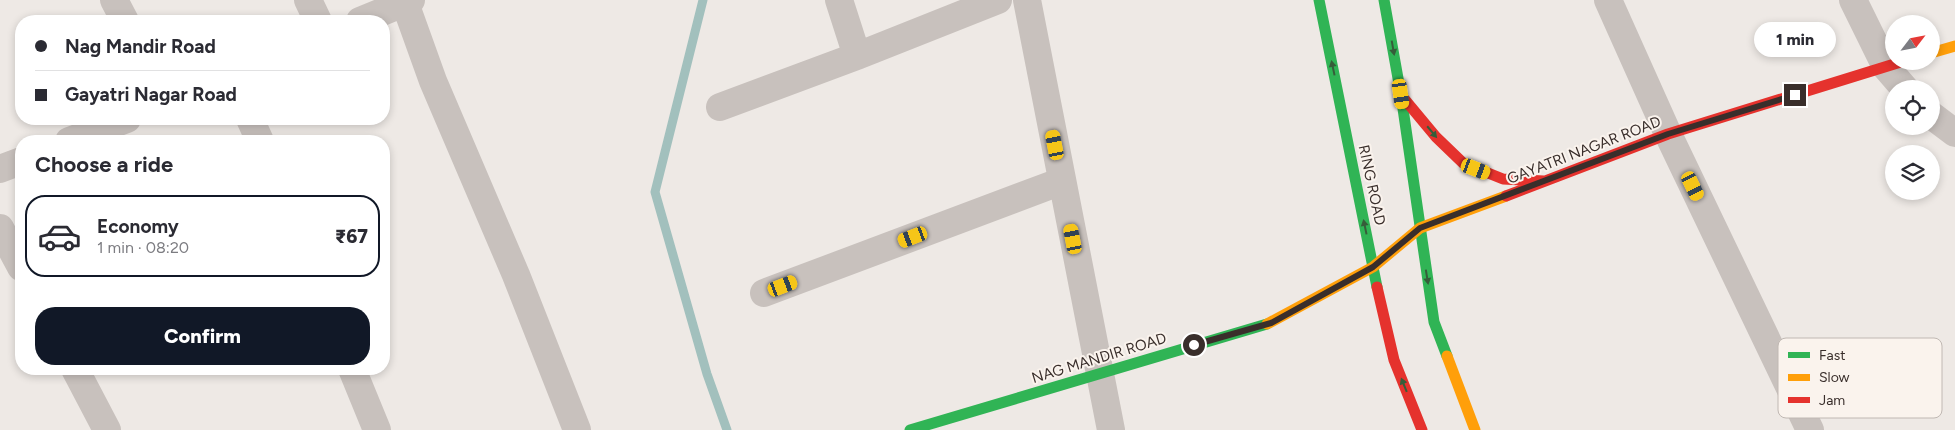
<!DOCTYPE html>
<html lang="en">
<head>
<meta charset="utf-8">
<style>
	:root { --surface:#fff; --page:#f7f7f7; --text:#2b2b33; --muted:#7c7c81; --line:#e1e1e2; --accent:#111827 }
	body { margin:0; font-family:Figtree,sans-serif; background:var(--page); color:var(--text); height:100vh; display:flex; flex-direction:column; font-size:19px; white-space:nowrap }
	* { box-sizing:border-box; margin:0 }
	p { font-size:16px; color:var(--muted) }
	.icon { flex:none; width:28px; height:28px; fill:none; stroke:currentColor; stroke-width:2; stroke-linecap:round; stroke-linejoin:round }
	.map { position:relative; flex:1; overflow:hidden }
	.side { position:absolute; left:15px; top:135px; width:375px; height:240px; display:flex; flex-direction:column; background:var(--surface); border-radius:20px; box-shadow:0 2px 8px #0003 }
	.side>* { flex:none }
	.top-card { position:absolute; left:15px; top:15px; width:375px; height:110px; border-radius:20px; box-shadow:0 2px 8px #0003; display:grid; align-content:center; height:110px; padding:0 20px; background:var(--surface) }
	.needle { width:32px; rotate:58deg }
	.buttons { position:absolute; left:1885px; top:15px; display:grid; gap:10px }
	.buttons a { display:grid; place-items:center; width:55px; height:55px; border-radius:50%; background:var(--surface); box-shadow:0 2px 8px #0003; font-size:25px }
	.end { position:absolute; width:22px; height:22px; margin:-11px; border:6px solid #392e2b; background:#fff; box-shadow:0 0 0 2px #fff }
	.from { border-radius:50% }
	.bubble { position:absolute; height:35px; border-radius:18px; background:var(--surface); box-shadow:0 2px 8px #0003; font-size:16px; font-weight:800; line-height:35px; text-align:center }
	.car { position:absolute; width:15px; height:30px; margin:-15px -8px; border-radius:6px; box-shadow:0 0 4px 1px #0007; background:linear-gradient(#f5c518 24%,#345 0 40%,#f5c518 0 76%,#345 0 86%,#f5c518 0) }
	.top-card b { display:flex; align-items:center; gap:18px; height:48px; font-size:19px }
	.top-card b+b { border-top:1px solid var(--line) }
	.top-card i { width:12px; height:12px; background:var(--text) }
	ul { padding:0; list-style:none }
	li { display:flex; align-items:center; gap:15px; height:82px; margin:0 10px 8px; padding:0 10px; border:2px solid transparent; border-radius:20px }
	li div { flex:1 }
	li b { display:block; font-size:19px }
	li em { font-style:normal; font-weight:800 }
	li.active { border-color:var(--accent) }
	li>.icon { width:45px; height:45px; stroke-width:1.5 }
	h2 { padding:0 20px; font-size:22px; line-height:60px }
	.primary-button { display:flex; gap:10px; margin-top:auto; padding:10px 20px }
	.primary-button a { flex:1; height:58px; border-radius:20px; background:var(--accent); color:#fff; font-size:20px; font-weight:800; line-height:58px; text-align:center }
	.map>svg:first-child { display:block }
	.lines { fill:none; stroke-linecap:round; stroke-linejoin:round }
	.stream { stroke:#a2c0bd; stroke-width:9 }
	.street { stroke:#c8c1bd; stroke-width:28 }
	.fast { stroke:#30b455; stroke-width:11 }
	.slow { stroke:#ff9f0a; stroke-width:11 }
	.jam { stroke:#e5322d; stroke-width:11 }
	.oneway { fill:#365d3a }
	.route { stroke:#392e2b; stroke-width:6 }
	.labels { text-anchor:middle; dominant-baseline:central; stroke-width:4; stroke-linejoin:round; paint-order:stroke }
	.street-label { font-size:15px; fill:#392e2b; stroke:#faf3ed }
	.key { fill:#faf3ed; stroke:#c0b8b3; stroke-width:1 }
	.key-label { font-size:14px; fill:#392e2b }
</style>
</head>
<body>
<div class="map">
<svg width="1955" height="430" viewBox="0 0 1955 430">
	<rect width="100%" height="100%" fill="#eee9e5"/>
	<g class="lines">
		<path class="stream" d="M 703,0 L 655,192 L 707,374 L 727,430"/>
		<path class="street" d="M 114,0 L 125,21
			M 308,0 L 318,21
			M 839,0 L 857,56
			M 1027,0 L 1111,430
			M 1608,0 L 1668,134 L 1810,430
			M 1853,0 L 1886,67 L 1905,89
			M 405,3 L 433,81 L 516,275 L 577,430
			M 360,21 L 411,0
			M 720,107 L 857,56 L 998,0
			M 1931,115 L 1955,133
			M 250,119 L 260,141
			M 69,141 L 127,119
			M 0,169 L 21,161
			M 0,228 L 21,267
			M 764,293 L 1062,181
			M 75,369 L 107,430
			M 352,369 L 377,430"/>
		<path class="fast" d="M 1319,0 L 1377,287
			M 1384,0 L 1401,95 L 1434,322 L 1447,356
			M 910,430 L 1267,324"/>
		<path class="slow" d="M 1931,53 L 1955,46
			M 1267,324 L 1373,267 L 1420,228 L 1506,196
			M 1447,356 L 1475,430"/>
		<path class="jam" d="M 1401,95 L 1436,137 L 1463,163 L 1503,179 L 1544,181
			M 1506,196 L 1668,134 L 1904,61
			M 1377,287 L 1394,360 L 1422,430"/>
	</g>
	<defs><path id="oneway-solid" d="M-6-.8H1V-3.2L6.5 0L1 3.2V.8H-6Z" transform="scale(1.25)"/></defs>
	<g class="oneway">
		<use href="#oneway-solid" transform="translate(1393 48) rotate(80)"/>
		<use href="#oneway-solid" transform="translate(1333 68) rotate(-102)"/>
		<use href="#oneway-solid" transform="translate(1432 132) rotate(50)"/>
		<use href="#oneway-solid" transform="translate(1365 227) rotate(-102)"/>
		<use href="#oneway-solid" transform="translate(1427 277) rotate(81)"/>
		<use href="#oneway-solid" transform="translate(1404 385) rotate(-112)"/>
	</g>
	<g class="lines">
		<path class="route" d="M 1194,345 L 1271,323 L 1373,267 L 1420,228 L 1668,134 L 1795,95"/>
	</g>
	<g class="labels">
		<g class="street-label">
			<text transform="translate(1584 150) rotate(-21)">GAYATRI NAGAR ROAD</text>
			<text transform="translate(1372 185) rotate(78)">RING ROAD</text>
			<text transform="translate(1099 358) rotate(-17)">NAG MANDIR ROAD</text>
		</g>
	</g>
	<rect x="1778" y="338" width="164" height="80" rx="8" class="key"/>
	<rect x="1788" y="352" width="22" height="6" fill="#30b455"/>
	<rect x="1788" y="374" width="22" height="7" fill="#ff9f0a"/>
	<rect x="1788" y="397" width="22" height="6" fill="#e5322d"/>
	<g class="key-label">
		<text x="1819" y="360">Fast</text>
		<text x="1819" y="382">Slow</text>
		<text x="1819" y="405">Jam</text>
	</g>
</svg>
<div class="buttons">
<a><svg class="needle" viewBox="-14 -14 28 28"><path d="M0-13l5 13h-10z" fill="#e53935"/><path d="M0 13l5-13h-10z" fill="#7c7c81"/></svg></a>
<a><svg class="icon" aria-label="locate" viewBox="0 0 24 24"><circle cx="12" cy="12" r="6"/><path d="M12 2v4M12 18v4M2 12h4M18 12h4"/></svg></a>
<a><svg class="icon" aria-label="layers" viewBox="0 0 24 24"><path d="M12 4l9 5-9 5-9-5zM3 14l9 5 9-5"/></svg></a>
</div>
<i class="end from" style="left:1194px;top:345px"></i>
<i class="end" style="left:1795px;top:95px"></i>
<div class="bubble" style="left:1754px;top:22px;width:82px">1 min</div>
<i class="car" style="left:1401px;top:94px;rotate:172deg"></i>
<i class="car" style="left:1055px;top:145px;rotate:349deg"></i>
<i class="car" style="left:1476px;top:169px;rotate:111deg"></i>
<i class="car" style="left:1693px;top:186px;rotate:154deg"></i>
<i class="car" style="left:913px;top:237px;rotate:249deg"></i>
<i class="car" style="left:1073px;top:239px;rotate:349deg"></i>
<i class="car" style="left:783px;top:286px;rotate:69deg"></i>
<div class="top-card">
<b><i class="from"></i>Nag Mandir Road</b>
<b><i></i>Gayatri Nagar Road</b>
</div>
<section class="side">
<h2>Choose a ride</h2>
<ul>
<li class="active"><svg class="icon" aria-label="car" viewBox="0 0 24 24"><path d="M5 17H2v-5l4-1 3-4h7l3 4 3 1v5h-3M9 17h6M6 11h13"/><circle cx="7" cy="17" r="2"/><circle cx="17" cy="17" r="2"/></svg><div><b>Economy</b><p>1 min · 08:20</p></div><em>₹67</em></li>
</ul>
<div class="primary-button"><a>Confirm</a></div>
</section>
</div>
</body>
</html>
